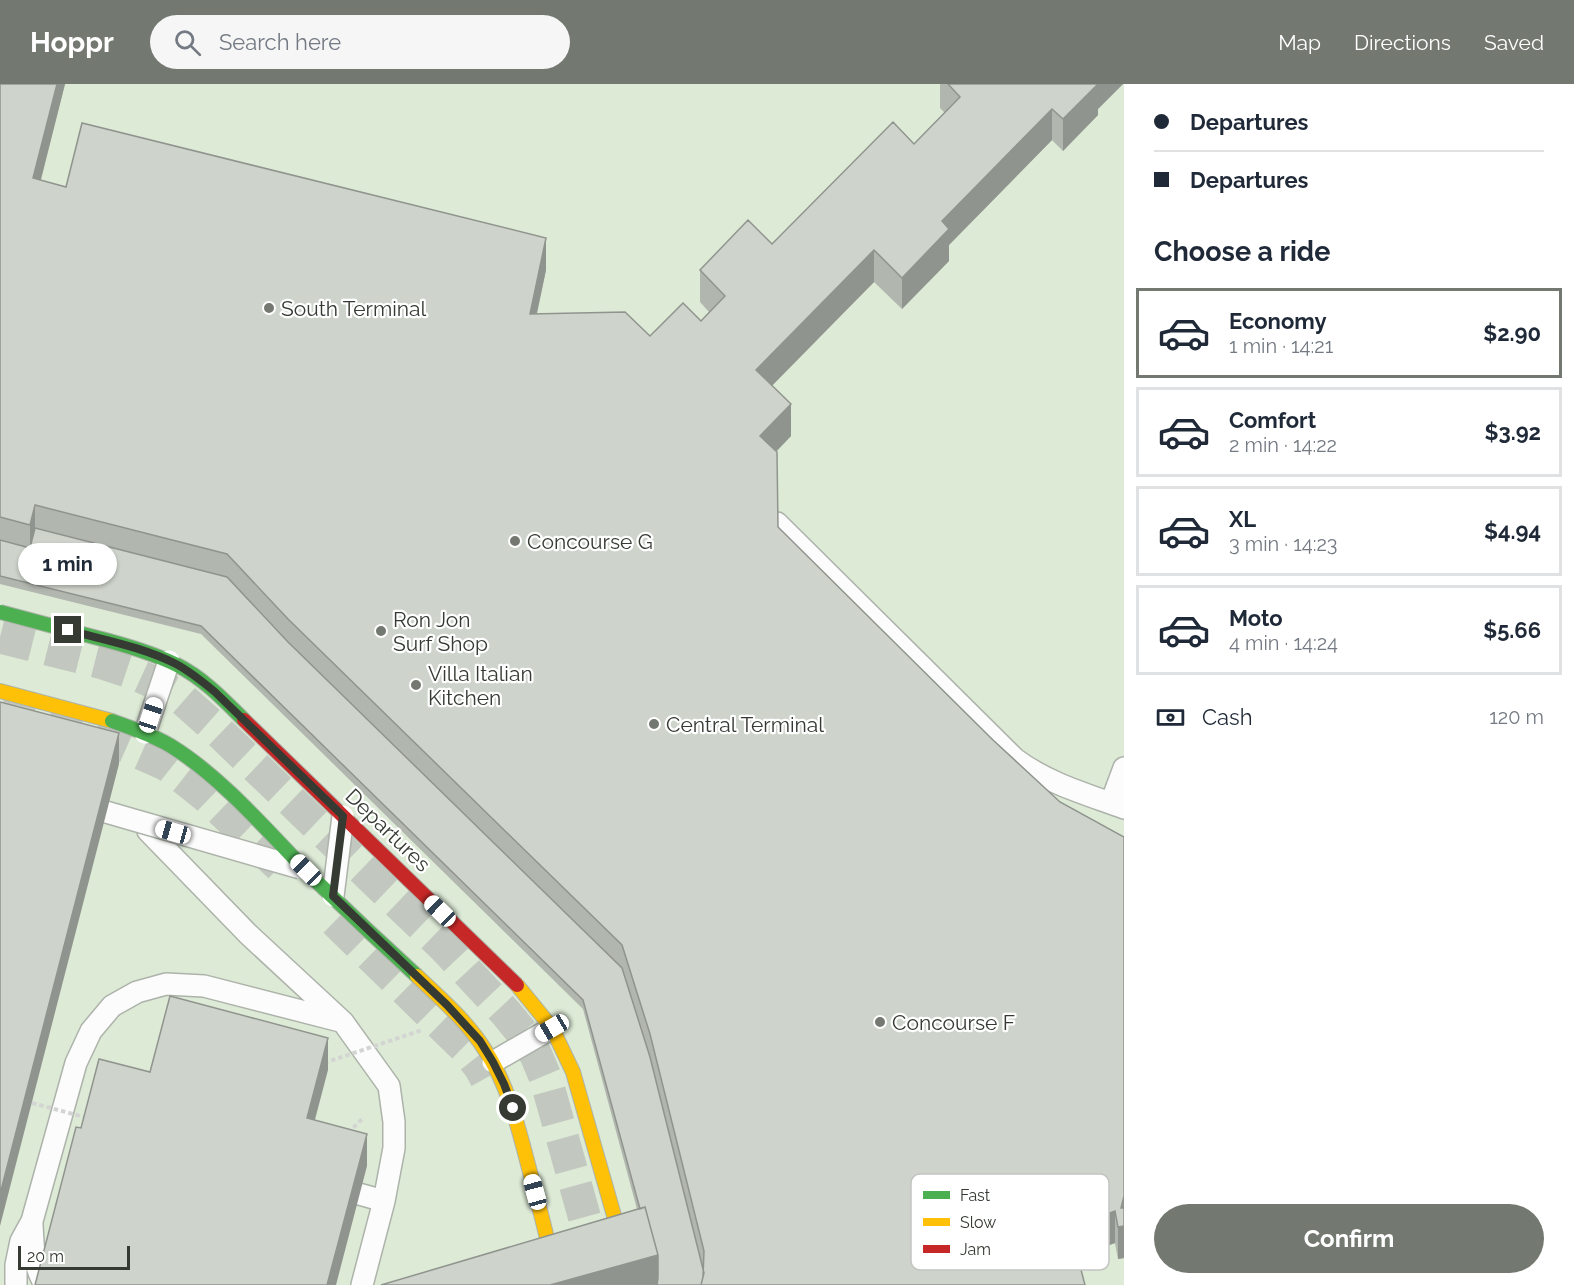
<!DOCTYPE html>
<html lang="en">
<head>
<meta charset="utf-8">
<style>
	:root { --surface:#fff; --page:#f6f6f7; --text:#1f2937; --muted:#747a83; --line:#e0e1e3; --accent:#737870 }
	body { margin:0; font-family:Raleway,sans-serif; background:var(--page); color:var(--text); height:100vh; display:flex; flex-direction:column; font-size:22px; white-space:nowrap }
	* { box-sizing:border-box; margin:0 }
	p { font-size:20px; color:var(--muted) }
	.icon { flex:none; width:33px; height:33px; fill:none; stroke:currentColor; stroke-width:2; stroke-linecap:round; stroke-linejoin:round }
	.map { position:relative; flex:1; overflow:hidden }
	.details { display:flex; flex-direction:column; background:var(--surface); width:450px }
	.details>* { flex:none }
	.top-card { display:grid; align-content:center; height:132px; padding:0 30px; background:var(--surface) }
	.scale { position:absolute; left:18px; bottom:15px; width:112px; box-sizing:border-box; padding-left:6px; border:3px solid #353a32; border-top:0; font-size:16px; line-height:21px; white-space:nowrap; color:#353a32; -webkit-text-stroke:4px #fff; paint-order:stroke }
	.end { position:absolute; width:27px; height:27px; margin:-14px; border:8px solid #353a32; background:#fff; box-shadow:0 0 0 3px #fff }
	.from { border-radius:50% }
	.bubble { position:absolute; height:42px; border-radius:21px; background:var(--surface); box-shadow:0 2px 4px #0004; font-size:20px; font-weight:700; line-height:42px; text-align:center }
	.car { position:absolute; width:18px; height:36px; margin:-18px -9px; border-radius:8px; box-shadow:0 0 4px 2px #0007; background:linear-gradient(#fff 24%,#345 0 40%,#fff 0 76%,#345 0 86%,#fff 0) }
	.top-card b { display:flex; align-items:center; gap:21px; height:57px; font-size:22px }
	.top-card b+b { border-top:2px solid var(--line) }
	.top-card i { width:15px; height:15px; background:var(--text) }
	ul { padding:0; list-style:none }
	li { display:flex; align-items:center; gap:18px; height:90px; margin:0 12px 9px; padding:0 18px; border:3px solid var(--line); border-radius:0px }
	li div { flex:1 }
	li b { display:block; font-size:22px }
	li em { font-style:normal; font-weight:700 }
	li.current { border-color:var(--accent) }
	li>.icon { width:54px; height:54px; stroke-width:1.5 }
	h2 { padding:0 30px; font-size:27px; line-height:72px }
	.pay { display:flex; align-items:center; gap:15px; height:66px; padding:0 30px; font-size:22px }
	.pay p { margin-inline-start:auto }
	.button { display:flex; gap:12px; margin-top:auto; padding:12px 30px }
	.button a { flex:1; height:69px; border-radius:36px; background:var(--accent); color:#fff; font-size:24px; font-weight:700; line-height:69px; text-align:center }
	header { display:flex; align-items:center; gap:36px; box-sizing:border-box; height:84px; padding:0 30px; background:var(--accent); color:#fff }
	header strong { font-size:28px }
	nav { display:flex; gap:33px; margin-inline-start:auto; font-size:21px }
	.search { width:420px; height:54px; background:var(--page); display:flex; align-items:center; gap:15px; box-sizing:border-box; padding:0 21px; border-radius:33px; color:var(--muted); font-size:22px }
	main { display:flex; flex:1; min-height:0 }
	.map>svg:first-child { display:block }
	.built { fill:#ddead6 }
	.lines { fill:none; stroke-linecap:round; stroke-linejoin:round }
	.secondary-tunnel { stroke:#c2c8bf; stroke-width:33; stroke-dasharray:33 16; stroke-linecap:butt }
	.primary-tunnel { stroke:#c2c8bf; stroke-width:33; stroke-dasharray:33 16; stroke-linecap:butt }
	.lane-casing { stroke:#adb3aa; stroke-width:24 }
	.slow-casing { stroke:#adb3aa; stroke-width:16 }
	.path { stroke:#d3d5d3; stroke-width:4; stroke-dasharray:4.5 3; stroke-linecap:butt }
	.lane { stroke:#fbfcfb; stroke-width:21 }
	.slow { stroke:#ffc107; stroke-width:14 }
	.lane-bridge-casing { stroke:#adb3aa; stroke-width:24; stroke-linecap:butt }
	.fast-bridge-casing { stroke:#adb3aa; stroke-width:16; stroke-linecap:butt }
	.slow-bridge-casing { stroke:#adb3aa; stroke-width:16; stroke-linecap:butt }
	.jam-bridge-casing { stroke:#adb3aa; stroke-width:16; stroke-linecap:butt }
	.path-bridge { stroke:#d3d5d3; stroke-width:4; stroke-dasharray:4.5 3; stroke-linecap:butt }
	.lane-bridge { stroke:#fbfcfb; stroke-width:21 }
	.fast-bridge { stroke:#4caf50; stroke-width:14 }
	.slow-bridge { stroke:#ffc107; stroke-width:14 }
	.jam-bridge { stroke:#c62828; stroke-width:14 }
	.wall { fill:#b1b6af }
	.shaded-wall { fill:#90948e }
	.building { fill:#ced4cb; stroke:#90948e; stroke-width:1.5 }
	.route { stroke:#353a32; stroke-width:8 }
	.poi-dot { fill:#737870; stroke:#fff; stroke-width:2 }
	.labels { text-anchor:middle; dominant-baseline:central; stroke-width:4.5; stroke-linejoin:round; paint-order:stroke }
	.poi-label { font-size:21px; fill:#353a32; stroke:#fff; text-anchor:start }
	.street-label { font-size:21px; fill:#353a32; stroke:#fff }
	.key { fill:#fff; stroke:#c2c4c2; stroke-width:1.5 }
	.key-label { font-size:16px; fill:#353a32 }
</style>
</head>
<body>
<header>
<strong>Hoppr</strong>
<div class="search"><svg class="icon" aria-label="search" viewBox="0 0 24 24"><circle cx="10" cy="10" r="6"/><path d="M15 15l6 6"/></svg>Search here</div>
<nav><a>Map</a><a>Directions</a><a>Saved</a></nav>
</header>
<main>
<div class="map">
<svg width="1124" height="1201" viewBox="0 0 1124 1201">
	<rect width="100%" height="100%" fill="#e5ece2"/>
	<path class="built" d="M 0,0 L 1124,0 L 1124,1201 L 0,1201 Z"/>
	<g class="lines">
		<path class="secondary-tunnel" d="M 0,553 L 103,579 L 133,589 L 155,599 L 179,612 L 214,643 L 444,863 L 506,929 L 524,951 L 536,971 L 546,995 L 590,1153 L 596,1201"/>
		<path class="primary-tunnel" d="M 0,630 L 124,662 L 167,681 L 206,712 L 290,792
			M 335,837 L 465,964 L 480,983 L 486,994"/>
		<defs>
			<path id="lane" d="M 777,439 L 1015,675 C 1047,699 1086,710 1124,724
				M 1111,719 L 1124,684
				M 148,747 L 248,850 L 343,938 L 389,1002 L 394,1038 L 394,1064 L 384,1117 L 362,1201
				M 359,1110 L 384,1117
				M 32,1140 C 33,1161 33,1180 44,1199
				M 16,1201 L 16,1181 L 21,1157 L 32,1137 L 76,979 L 91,947 L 112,922 L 137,908 L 166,900 L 204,902 L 340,937"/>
			<path id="slow" d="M 0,607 L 112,637"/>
		</defs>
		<use href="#lane" class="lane-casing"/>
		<use href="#slow" class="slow-casing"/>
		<path class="path" d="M 348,1049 L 364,1033"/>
		<use href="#lane" class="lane"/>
		<use href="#slow" class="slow"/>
		<defs>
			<path id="lane-bridge" d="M 145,649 L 169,577
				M 106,728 L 300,784
				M 333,812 L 343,732
				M 493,978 L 552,944"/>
			<path id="fast-bridge" d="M 0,528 C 31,536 63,545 94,553 C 122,560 151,568 177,581 C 203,594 224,616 244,636
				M 112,637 C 132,644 152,651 171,662 C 223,694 271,751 314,795 C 348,828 382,860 417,892"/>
			<path id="slow-bridge" d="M 417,892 C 441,915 467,937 485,966 C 512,1007 521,1056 534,1103 C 542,1135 552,1167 554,1201
				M 517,901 L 552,944 L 573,988 L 619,1149 L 626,1201"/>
			<path id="jam-bridge" d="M 244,636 L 517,901"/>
		</defs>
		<use href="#lane-bridge" class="lane-bridge-casing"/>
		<use href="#fast-bridge" class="fast-bridge-casing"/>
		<use href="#slow-bridge" class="slow-bridge-casing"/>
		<use href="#jam-bridge" class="jam-bridge-casing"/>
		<path class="path-bridge" d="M 324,979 L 422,946
			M 32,1019 L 88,1034"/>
		<use href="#lane-bridge" class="lane-bridge"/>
		<use href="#fast-bridge" class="fast-bridge"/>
		<use href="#slow-bridge" class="slow-bridge"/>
		<use href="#jam-bridge" class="jam-bridge"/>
	</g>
	<path class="wall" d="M 0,0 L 65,0 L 41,96 L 66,103 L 546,186 L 537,230 L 650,252 L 701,237 L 709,228 L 700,218 L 700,186 L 772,160 L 914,60 L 945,29 L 940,24 L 940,0 L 1123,0 L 1098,25 L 1098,31 L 1063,67 L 1052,56 L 949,161 L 949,177 L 902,225 L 874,198 L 772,301 L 791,352 L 776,368 L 778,443 L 993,656 L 1060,718 L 1124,753 L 1124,1174 L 1118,1175 L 1115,1159 L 1078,1173 L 381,1201 L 637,1125 L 583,925 L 201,550 L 0,500 Z"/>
	<path class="shaded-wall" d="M 57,0 L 65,0 L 33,126 L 33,94 Z
		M 1095,0 L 1123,0 L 1098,25 L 1098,31 L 1063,67 L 1063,35 Z
		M 1052,25 L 1052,56 L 949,161 L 949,177 L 902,225 L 902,194 L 942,137 Z
		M 546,154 L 546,186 L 530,261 L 530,230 Z
		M 874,166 L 874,198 L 756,318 L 756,286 Z
		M 791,320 L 791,352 L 760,384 L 760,352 Z
		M 35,421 L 35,453 L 30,473 L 30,441 Z
		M 119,649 L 119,680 L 0,1142 L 0,1110 Z
		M 328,954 L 328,986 L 307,1066 L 307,1034 Z
		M 367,1050 L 367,1082 L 336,1201 L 327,1201 Z
		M 1124,1112 L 1124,1174 L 1118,1175 L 1118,1143 Z
		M 1115,1127 L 1115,1159 L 1070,1175 L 1070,1144 Z
		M 658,1171 L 658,1201 L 550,1201 Z"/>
	<path class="building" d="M 0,0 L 57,0 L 33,94 L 66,103 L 82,39 L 546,154 L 530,230 L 625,228 L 650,252 L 683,219 L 701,237 L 725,212 L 700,186 L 748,136 L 772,160 L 893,38 L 914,60 L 960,13 L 948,0 L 1098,0 L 1063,35 L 1052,25 L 942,137 L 949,145 L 902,194 L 874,166 L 756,286 L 791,320 L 760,352 L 777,368 L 778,443 L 993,656 L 1060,718 L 1124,753 L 1124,1112 L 1121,1124 L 1124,1124 L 1124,1142 L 1118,1143 L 1115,1127 L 1070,1144 L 1085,1201 L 701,1201 L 703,1193 L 704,1167 L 650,950 L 622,861 L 288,535 L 227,470 L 35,421 L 30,441 L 0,433 Z
		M 35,444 L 227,493 L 288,558 L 622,884 L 650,973 L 704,1189 L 701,1201 L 657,1201 L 658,1194 L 658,1171 L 645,1123 L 640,1125 L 583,916 L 201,542 L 0,492 L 0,456 L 30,464 Z
		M 0,618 L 119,649 L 0,1110 Z
		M 170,912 L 328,954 L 307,1034 L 367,1050 L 327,1201 L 35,1201 L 76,1043 L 81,1044 L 99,975 L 150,988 Z
		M 645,1123 L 658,1171 L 550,1201 L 381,1201 Z"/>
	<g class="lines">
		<path class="route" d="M 68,546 C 104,556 143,563 176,580 C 191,588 203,598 215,608 L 343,732 L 333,812 L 447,921 L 480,957 L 493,978 L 504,1000 L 513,1024"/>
	</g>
	<g class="poi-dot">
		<circle cx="269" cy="224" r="6"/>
		<circle cx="515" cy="457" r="6"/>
		<circle cx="381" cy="547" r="6"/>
		<circle cx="416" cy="601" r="6"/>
		<circle cx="654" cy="640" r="6"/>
		<circle cx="880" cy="938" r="6"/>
	</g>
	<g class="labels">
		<g class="poi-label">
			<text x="281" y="224">South Terminal</text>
			<text x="527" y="457">Concourse G</text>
			<text x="393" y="535">Ron Jon<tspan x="393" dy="24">Surf Shop</tspan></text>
			<text x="428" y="589">Villa Italian<tspan x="428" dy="24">Kitchen</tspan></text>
			<text x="666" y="640">Central Terminal</text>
			<text x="892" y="938">Concourse F</text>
		</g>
		<g class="street-label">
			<text transform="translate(388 746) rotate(44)">Departures</text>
		</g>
	</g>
	<rect x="911" y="1090" width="198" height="96" rx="9" class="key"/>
	<rect x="923" y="1107" width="27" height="8" fill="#4caf50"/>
	<rect x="923" y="1134" width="27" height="8" fill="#ffc107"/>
	<rect x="923" y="1161" width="27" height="8" fill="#c62828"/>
	<g class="key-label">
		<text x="960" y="1117">Fast</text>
		<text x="960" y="1144">Slow</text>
		<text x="960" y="1171">Jam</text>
	</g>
</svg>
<div class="scale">20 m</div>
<i class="end from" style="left:513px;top:1024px"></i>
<i class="end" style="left:68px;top:546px"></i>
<div class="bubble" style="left:18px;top:459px;width:99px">1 min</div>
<i class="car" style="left:151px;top:631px;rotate:18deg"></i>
<i class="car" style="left:173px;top:748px;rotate:286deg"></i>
<i class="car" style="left:306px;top:786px;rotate:315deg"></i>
<i class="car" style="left:440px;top:827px;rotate:314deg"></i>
<i class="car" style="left:552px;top:944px;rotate:240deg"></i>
<i class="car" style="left:535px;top:1108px;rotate:345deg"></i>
</div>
<section class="details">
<div class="top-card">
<b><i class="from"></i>Departures</b>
<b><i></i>Departures</b>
</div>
<h2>Choose a ride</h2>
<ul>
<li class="current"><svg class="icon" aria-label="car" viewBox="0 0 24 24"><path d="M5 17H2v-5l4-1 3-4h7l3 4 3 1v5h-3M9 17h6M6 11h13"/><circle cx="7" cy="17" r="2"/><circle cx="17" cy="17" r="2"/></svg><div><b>Economy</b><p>1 min · 14:21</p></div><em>$2.90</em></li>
<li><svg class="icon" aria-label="car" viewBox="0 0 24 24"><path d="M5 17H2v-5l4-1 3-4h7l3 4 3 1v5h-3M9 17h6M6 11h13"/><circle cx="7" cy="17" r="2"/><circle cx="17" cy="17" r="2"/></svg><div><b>Comfort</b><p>2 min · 14:22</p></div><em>$3.92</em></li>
<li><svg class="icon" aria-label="car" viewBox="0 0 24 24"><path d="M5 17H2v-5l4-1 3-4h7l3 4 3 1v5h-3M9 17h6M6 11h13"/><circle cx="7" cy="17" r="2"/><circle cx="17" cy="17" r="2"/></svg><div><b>XL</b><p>3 min · 14:23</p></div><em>$4.94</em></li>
<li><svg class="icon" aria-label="car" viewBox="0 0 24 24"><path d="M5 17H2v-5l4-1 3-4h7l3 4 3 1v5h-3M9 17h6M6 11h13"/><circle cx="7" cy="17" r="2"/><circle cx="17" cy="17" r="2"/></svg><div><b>Moto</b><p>4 min · 14:24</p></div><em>$5.66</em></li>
</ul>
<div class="pay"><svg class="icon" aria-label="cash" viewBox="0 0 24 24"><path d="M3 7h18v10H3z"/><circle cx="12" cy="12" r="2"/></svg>Cash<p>120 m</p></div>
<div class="button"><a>Confirm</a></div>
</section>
</main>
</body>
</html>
